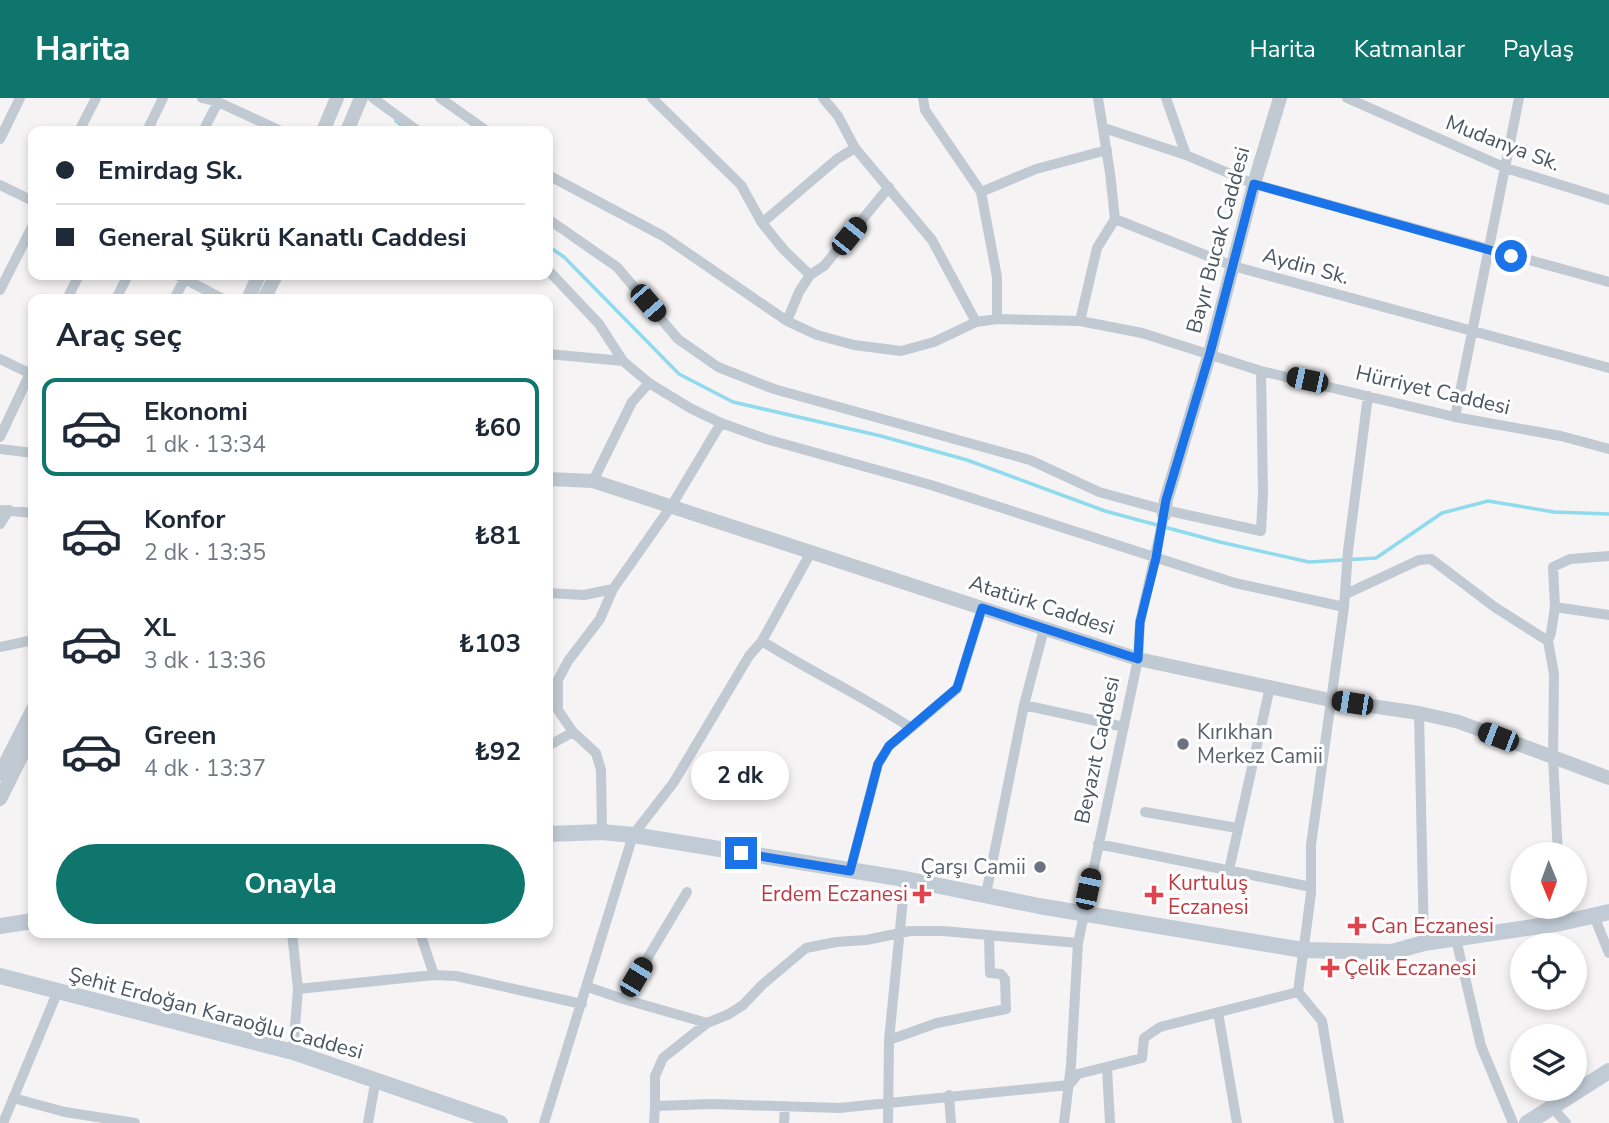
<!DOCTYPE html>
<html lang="tr">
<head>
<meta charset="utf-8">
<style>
	:root { --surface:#fff; --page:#f2f2f3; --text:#1f2937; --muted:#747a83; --line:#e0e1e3; --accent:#0f766e }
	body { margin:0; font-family:"Nunito Sans",sans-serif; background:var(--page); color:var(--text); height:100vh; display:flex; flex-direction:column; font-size:26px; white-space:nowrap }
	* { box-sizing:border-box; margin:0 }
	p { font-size:23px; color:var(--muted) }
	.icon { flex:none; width:38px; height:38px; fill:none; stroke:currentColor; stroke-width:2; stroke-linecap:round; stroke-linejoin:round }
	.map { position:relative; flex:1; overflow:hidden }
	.sheet { position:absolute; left:28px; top:196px; width:525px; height:644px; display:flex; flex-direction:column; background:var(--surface); border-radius:14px; box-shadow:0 4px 10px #0003 }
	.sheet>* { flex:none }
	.top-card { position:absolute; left:28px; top:28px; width:525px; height:154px; border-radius:14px; box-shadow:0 4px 10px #0003; display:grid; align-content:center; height:154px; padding:0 28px; background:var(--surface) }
	.needle { width:46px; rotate:179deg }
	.tools { position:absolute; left:1510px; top:744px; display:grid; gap:14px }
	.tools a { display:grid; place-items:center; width:77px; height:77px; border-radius:50%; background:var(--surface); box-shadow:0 4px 10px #0003; font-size:35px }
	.end { position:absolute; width:32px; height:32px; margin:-16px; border:9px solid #1a73e8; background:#fff; box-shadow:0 0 0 4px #fff }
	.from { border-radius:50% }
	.bubble { position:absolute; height:49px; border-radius:24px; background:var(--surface); box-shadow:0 4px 10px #0003; font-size:23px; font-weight:700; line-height:49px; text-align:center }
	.car { position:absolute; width:21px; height:42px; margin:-21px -10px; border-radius:9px; box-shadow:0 0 5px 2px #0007; background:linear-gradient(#222 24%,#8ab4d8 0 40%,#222 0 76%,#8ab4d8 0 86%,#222 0) }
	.top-card b { display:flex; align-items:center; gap:24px; height:66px; font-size:26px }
	.top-card b+b { border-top:2px solid var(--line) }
	.top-card i { width:18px; height:18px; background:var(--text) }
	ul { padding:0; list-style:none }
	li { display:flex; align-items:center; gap:21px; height:98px; margin:0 14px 10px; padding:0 14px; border:4px solid transparent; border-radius:14px }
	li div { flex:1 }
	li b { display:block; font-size:26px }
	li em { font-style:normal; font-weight:700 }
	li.current { border-color:var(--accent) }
	li>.icon { width:63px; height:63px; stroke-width:1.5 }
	h2 { padding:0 28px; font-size:32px; line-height:84px }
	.primary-button { display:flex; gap:14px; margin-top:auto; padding:14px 28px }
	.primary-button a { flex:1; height:80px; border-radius:42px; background:var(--accent); color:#fff; font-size:28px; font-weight:700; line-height:80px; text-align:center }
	header { display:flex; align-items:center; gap:42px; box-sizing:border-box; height:98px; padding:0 35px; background:var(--accent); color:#fff }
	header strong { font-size:33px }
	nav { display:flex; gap:38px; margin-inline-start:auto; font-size:24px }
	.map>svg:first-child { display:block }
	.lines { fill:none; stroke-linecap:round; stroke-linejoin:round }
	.stream { stroke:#90daee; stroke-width:3.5 }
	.minor { stroke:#c1cad2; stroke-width:10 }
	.tertiary { stroke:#c1cad2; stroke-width:14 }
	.secondary { stroke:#c1cbd6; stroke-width:16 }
	.route { stroke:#1a73e8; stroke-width:9 }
	.worship-dot { fill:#6b7280; stroke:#fff; stroke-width:2.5 }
	.health-dot { fill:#e0444e; stroke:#fff; stroke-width:2.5 }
	.labels { text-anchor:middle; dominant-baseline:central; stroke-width:6; stroke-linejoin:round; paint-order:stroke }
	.street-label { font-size:21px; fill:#4a5661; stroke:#fff }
	.worship-label { font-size:21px; fill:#5b616d; stroke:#fff; text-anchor:start }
	.health-label { font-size:21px; fill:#be3a42; stroke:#fff; text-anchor:start }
</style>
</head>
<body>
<header>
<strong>Harita</strong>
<nav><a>Harita</a><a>Katmanlar</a><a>Paylaş</a></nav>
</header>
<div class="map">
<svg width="1609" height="1025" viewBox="0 0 1609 1025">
	<rect width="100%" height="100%" fill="#f5f3f3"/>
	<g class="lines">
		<path class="stream" d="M 396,23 L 408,33
			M 548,148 L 564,159 L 679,276 L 733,304 L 881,338 L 967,362 L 1105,413 L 1220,444 L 1309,464 L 1376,460 L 1442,415 L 1488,403 L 1554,414 L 1609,416"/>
		<path class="minor" d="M 202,0 L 218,4 L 281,33
			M 373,0 L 418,33
			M 440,0 L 487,33
			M 652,0 L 741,87 L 762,125 L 784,152 L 810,177
			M 823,0 L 838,18 L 855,50 L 932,142 L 976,224
			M 923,0 L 925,12 L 981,94 L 997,179 L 997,221
			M 1098,0 L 1110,75 L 1115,121 L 1233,168 L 1609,270
			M 1166,0 L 1186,57
			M 1347,0 L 1506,70 L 1609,102
			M 1104,30 L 1186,57 L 1254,86 L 1609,184
			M 79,33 L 96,0
			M 147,33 L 163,0
			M 203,33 L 218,4
			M 0,41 L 20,0
			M 548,77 L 663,138 L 787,223 L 817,237 L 854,247 L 901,253 L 934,244 L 976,224 L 997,221 L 1080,223 L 1142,235 L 1261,273 L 1455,319 L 1561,338 L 1609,351
			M 0,87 L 33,103
			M 981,94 L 1036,71 L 1107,52
			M 548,121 L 617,169 L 678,241 L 718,269 L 774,291 L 1030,362 L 1099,394 L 1165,412 L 1261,433 L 1263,396 L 1261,273
			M 762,125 L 837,61 L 855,50
			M 548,172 L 599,226 L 623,263 L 649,285 L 690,310 L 721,325 L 766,341 L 931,387 L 1235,485 L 1344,509
			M 177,177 L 223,201
			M 0,192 L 33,127
			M 67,201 L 79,177
			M 116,201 L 128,177
			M 174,201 L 187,177
			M 787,223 L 799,194 L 810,177 L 824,168 L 889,89
			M 1080,223 L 1097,150 L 1115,121
			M 548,256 L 623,263
			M 0,261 L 33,277
			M 1455,319 L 1519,0
			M 0,339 L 33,269
			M 0,351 L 33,355
			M 593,383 L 632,304 L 649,285
			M 0,412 L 33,415
			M 0,426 L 9,412
			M 548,495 L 584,497 L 613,491
			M 1346,496 L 1419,462 L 1431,461 L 1496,510 L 1548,543
			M 1555,509 L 1609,517
			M 762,543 C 811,574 863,598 911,630 L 957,591 L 982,510
			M 0,549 L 33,542
			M 1024,607 L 1124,629
			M 1419,615 L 1424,845
			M 548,648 L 573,634
			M 1145,714 L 1237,730
			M 602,734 L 601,672 L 596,655 L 573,634 L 558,612 L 558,582 L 568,563 L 600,521 L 613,491 L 672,407 L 721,325
			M 1098,746 L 1311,789
			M 1558,756 L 1553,660 L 1554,576 L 1548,543 L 1551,535 L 1555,509 L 1553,469 L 1570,461 L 1609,458
			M 1229,772 L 1270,589
			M 850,773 L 878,666 L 889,648 L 911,630
			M 687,794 L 623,901 L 707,925
			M 986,796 L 1024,607 L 1044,531
			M 1560,808 L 1561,825
			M 1594,818 L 1609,855
			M 292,835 L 298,891 L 293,954
			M 420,835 L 434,877
			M 1456,841 L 1481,948 L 1513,1025
			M 588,889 L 623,901
			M 298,891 L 434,877 L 456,878 L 582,906
			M 1218,914 L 1237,1025
			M 889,942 L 937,925 L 1006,911 L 1005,881 L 1001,876 L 990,875 L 989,838
			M 1107,970 L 1110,1025
			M 949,997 L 951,1025
			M 13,1000 L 65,1014 L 135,1025
			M 655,1008 L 655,978 L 663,960 L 707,925 L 729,916 L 743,907 L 762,887 L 806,850 L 836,844 L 866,842 L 910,833 L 943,833 L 1078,845
			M 1552,1009 L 1566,1025
			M 3,1025 L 57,895
			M 368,1025 L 376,980
			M 544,1025 L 633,737 L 674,684 L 749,558 L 762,543 L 811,454
			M 654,1025 L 655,1008 L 712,1006 L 839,1010 L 1069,987 L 1078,976 L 1142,960 L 1144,940 L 1160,929 L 1298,894
			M 784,1025 L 785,1008
			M 888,1025 L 889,942 L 905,781
			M 1064,1025 L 1071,967 L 1078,845 L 1138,561 L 1140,524 L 1164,417
			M 1339,1025 L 1322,923 L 1298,894 L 1311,795 L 1311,747 L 1344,509 L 1348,453 L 1368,298"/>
		<path class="tertiary" d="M 323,33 L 337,0
			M 347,33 L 361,0
			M 248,201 L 259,177
			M 264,201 L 276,177
			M 548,381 L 593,383 L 1138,561 L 1330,602 L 1419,615 L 1459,624 L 1609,680
			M 1164,417 L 1166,402 L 1210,255 L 1254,86 L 1280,0
			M 0,676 L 33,611
			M 0,701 L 33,635"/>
		<path class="secondary" d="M 548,736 L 602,734 L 633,737 L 905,781 L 1039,808 L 1303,852 L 1392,854 L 1424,845 L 1561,825 L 1609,814
			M 0,828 L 33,823
			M 0,878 L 293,954 L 500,1025
			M 1527,1025 L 1609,973"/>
	</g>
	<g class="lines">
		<path class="route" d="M 741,755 L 850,773 L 878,666 L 889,648 L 957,590 L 982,510 L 1138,561 L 1140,524 L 1156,460 L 1166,402 L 1210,255 L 1254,86 L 1511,158"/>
	</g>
	<g class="worship-dot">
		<circle cx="1183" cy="646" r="7"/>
		<circle cx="1040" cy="769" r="7"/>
	</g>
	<g class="health-dot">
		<path d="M918.5 785.5h7v7h7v7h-7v7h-7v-7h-7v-7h7z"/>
		<path d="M1150.5 786.5h7v7h7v7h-7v7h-7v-7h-7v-7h7z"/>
		<path d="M1353.5 817.5h7v7h7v7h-7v7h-7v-7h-7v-7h7z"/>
		<path d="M1326.5 859.5h7v7h7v7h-7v7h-7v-7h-7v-7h7z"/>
	</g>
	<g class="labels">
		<g class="street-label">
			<text transform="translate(1503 45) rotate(21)">Mudanya Sk.</text>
			<text transform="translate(1218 142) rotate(-75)">Bayır Bucak Caddesi</text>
			<text transform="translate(1306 168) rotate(15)">Aydin Sk.</text>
			<text transform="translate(1433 292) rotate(13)">Hürriyet Caddesi</text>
			<text transform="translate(1042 507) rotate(18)">Atatürk Caddesi</text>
			<text transform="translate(1097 652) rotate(-78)">Beyazıt Caddesi</text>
			<text transform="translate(216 915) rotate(15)">Şehit Erdoğan Karaoğlu Caddesi</text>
		</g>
		<g class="worship-label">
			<text x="1197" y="634">Kırıkhan<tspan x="1197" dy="24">Merkez Camii</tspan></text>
			<text x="1026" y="769" text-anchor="end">Çarşı Camii</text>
		</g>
		<g class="health-label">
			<text x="1168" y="785">Kurtuluş<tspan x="1168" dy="24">Eczanesi</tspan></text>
			<text x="908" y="796" text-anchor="end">Erdem Eczanesi</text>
			<text x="1371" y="828">Can Eczanesi</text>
			<text x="1344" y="870">Çelik Eczanesi</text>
		</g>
	</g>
</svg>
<div class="tools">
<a><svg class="needle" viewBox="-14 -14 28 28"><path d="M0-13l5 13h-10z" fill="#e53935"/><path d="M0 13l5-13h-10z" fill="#747a83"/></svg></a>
<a><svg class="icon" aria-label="locate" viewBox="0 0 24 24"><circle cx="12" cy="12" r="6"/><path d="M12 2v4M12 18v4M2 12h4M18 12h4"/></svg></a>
<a><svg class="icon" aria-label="layers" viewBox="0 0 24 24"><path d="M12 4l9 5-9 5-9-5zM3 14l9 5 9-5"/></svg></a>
</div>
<i class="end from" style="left:1511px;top:158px"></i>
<i class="end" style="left:741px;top:755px"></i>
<div class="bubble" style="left:691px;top:653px;width:98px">2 dk</div>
<i class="car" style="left:849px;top:138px;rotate:39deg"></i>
<i class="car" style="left:648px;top:205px;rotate:139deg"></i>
<i class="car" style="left:1307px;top:282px;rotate:282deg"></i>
<i class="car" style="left:1352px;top:605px;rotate:279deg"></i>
<i class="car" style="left:1498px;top:639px;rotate:291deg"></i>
<i class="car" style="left:1088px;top:791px;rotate:12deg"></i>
<i class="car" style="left:636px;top:879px;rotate:31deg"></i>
<div class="top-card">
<b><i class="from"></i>Emirdag Sk.</b>
<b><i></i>General Şükrü Kanatlı Caddesi</b>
</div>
<section class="sheet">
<h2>Araç seç</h2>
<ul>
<li class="current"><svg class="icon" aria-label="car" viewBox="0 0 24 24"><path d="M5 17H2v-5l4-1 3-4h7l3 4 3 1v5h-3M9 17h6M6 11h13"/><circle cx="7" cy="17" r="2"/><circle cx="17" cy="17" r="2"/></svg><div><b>Ekonomi</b><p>1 dk · 13:34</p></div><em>₺60</em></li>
<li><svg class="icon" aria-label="car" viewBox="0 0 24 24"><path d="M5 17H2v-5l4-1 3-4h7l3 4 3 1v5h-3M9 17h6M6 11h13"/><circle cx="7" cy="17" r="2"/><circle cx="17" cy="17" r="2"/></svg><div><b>Konfor</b><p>2 dk · 13:35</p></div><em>₺81</em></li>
<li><svg class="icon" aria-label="car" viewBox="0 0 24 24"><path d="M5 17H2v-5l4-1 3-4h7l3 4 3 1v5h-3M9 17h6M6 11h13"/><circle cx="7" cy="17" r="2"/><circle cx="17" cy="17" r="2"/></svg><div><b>XL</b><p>3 dk · 13:36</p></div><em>₺103</em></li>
<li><svg class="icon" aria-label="car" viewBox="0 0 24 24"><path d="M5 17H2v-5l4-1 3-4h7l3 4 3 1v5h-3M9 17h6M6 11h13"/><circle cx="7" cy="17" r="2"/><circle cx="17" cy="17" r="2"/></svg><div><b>Green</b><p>4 dk · 13:37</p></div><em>₺92</em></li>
</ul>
<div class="primary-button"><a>Onayla</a></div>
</section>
</div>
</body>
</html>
